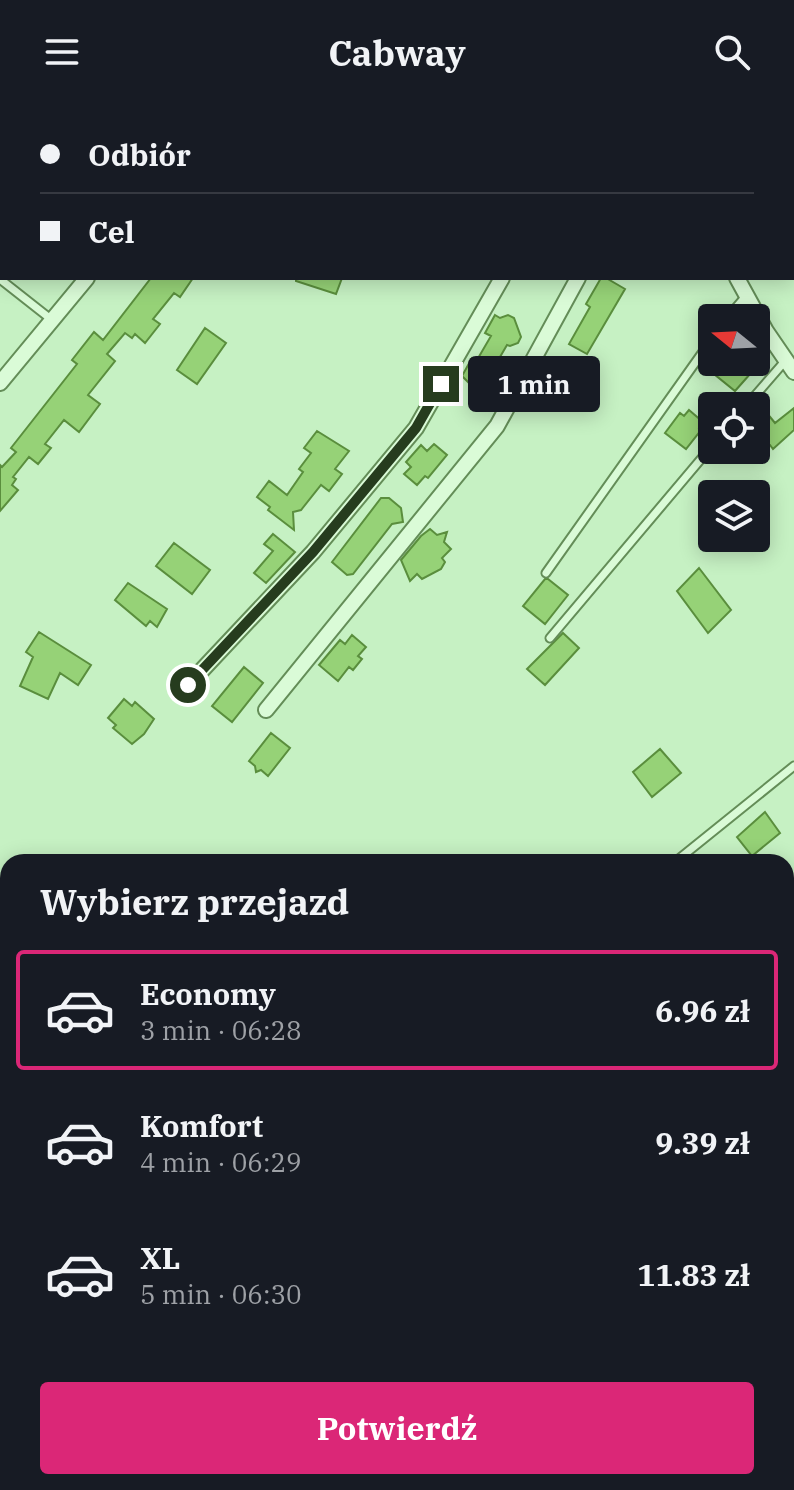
<!DOCTYPE html>
<html lang="pl">
<head>
<meta charset="utf-8">
<style>
	:root { --surface:#171b24; --page:#242831; --text:#f1f3f6; --muted:#9ea1a6; --line:#363941; --accent:#db2777 }
	body { margin:0; font-family:"IBM Plex Serif",serif; background:var(--page); color:var(--text); height:100vh; display:flex; flex-direction:column; font-size:30px; white-space:nowrap }
	* { box-sizing:border-box; margin:0 }
	p { font-size:26px; color:var(--muted) }
	.icon { flex:none; width:44px; height:44px; fill:none; stroke:currentColor; stroke-width:2; stroke-linecap:round; stroke-linejoin:round }
	.map { position:relative; flex:1; overflow:hidden }
	.sheet { position:absolute; left:0px; top:750px; width:794px; height:636px; display:flex; flex-direction:column; background:var(--surface); border-radius:24px 24px 0 0; box-shadow:0 4px 20px #0003 }
	.sheet>* { flex:none }
	.hud { position:absolute; left:0px; top:0px; width:794px; height:176px; box-shadow:0 4px 20px #0003; display:grid; align-content:center; height:176px; padding:0 40px; background:var(--surface) }
	.needle { width:52px; rotate:288deg }
	.tools { position:absolute; left:698px; top:200px; display:grid; gap:16px }
	.tools a { display:grid; place-items:center; width:72px; height:72px; border-radius:8px; background:var(--surface); box-shadow:0 4px 20px #0003; font-size:40px }
	.end { position:absolute; width:36px; height:36px; margin:-18px; border:10px solid #263c1e; background:#fff; box-shadow:0 0 0 4px #fff }
	.from { border-radius:50% }
	.bubble { position:absolute; height:56px; border-radius:8px; background:var(--surface); box-shadow:0 4px 20px #0003; font-size:26px; font-weight:700; line-height:56px; text-align:center }
	.hud b { display:flex; align-items:center; gap:28px; height:76px; font-size:30px }
	.hud b+b { border-top:2px solid var(--line) }
	.hud i { width:20px; height:20px; background:var(--text) }
	ul { padding:0; list-style:none }
	li { display:flex; align-items:center; gap:24px; height:120px; margin:0 16px 12px; padding:0 24px; border:4px solid transparent; border-radius:8px }
	li div { flex:1 }
	li b { display:block; font-size:30px }
	li em { font-style:normal; font-weight:700 }
	li.active { border-color:var(--accent) }
	li>.icon { width:72px; height:72px; stroke-width:1.5 }
	h2 { padding:0 40px; font-size:36px; line-height:96px }
	.action { display:flex; gap:16px; margin-top:auto; padding:16px 40px }
	.action a { flex:1; height:92px; border-radius:8px; background:var(--accent); color:#fff; font-size:32px; font-weight:700; line-height:92px; text-align:center }
	header { display:flex; justify-content:space-between; align-items:center; height:104px; padding:0 40px; background:var(--surface); font-size:36px; font-weight:700 }
	.map>svg:first-child { display:block }
	.green { fill:#96d0ab }
	.building { fill:#96d277; stroke:#5a8e3d; stroke-width:2 }
	.lines { fill:none; stroke-linecap:round; stroke-linejoin:round }
	.lane-casing { stroke:#648d58; stroke-width:11 }
	.street-casing { stroke:#648d58; stroke-width:18 }
	.primary-casing { stroke:#3a5b2d; stroke-width:26 }
	.lane { stroke:#dafbd7; stroke-width:7 }
	.street { stroke:#dafbd7; stroke-width:14 }
	.primary { stroke:#a0f699; stroke-width:22 }
	.rail-casing { stroke:#263c1e; stroke-width:8 }
	.rail { stroke:#d5f8d4; stroke-width:5; stroke-dasharray:15; stroke-linecap:butt }
	.route { stroke:#263c1e; stroke-width:10 }
</style>
</head>
<body>
<header><svg class="icon" aria-label="menu" viewBox="0 0 24 24"><path d="M4 6h16M4 12h16M4 18h16"/></svg>Cabway<svg class="icon" aria-label="search" viewBox="0 0 24 24"><circle cx="10" cy="10" r="6"/><path d="M15 15l6 6"/></svg></header>
<div class="map">
<svg width="794" height="1386" viewBox="0 0 794 1386">
	<rect width="100%" height="100%" fill="#c6f1c3"/>
	<path class="green" d="M 0,1133 L 8,1134 L 8,1378 L 416,1378 L 381,1386 L 0,1386 Z
		M 786,1145 L 794,1145 L 794,1295 L 786,1296 Z"/>
	<path class="building" d="M 151,174 L 193,174 L 180,193 L 174,189 L 153,215 L 160,220 L 145,239 L 135,230 L 132,234 L 125,229 L 107,250 L 115,257 L 88,291 L 100,300 L 79,328 L 64,316 L 45,340 L 51,344 L 38,360 L 29,353 L 13,373 L 16,375 L 12,381 L 18,386 L 0,407 L 0,361 L 2,363 L 16,348 L 11,344 L 77,260 L 72,256 L 94,228 L 103,236 Z
		M 296,174 L 342,174 L 336,190 L 296,177 Z
		M 601,174 L 606,174 L 625,185 L 587,250 L 569,240 L 590,203 L 586,200 Z
		M 495,211 L 500,214 L 508,211 L 514,214 L 521,233 L 518,239 L 510,242 L 507,241 L 500,253 L 494,265 L 497,267 L 498,276 L 496,281 L 488,285 L 484,283 L 476,286 L 462,272 L 472,254 L 477,256 L 491,232 L 485,229 Z
		M 205,224 L 226,239 L 197,280 L 177,266 Z
		M 724,258 L 755,258 L 748,266 L 751,269 L 735,287 L 714,270 Z
		M 794,304 L 794,326 L 773,345 L 770,341 L 765,342 L 756,350 L 756,316 L 766,308 L 775,319 Z
		M 689,306 L 703,318 L 699,324 L 701,326 L 686,345 L 665,329 L 680,309 L 684,312 Z
		M 317,327 L 349,347 L 335,365 L 342,370 L 329,387 L 321,381 L 301,406 L 293,408 L 294,426 L 268,406 L 270,403 L 257,393 L 269,377 L 287,391 L 303,368 L 299,365 L 311,349 L 304,344 Z
		M 434,340 L 447,351 L 428,374 L 425,372 L 417,381 L 404,370 L 411,363 L 406,358 L 421,341 L 427,347 Z
		M 381,394 L 389,394 L 401,404 L 403,418 L 392,420 L 353,470 L 347,471 L 332,458 Z
		M 430,425 L 437,431 L 447,428 L 444,438 L 451,445 L 442,454 L 445,458 L 441,465 L 422,475 L 417,470 L 410,477 L 401,456 L 421,432 Z
		M 273,430 L 295,448 L 266,479 L 254,469 L 273,447 L 264,440 Z
		M 174,439 L 210,466 L 192,490 L 156,462 Z
		M 699,464 L 731,506 L 708,529 L 677,487 Z
		M 545,475 L 548,475 L 568,491 L 545,520 L 523,502 Z
		M 128,479 L 167,505 L 157,523 L 150,517 L 146,522 L 115,496 Z
		M 39,528 L 91,561 L 78,581 L 60,569 L 48,595 L 20,582 L 33,553 L 26,548 Z
		M 563,529 L 579,544 L 545,581 L 527,565 Z
		M 352,531 L 366,543 L 358,552 L 362,555 L 353,566 L 349,563 L 338,577 L 319,561 L 340,536 L 345,540 Z
		M 244,563 L 263,579 L 232,618 L 212,602 Z
		M 124,595 L 132,602 L 135,598 L 154,615 L 144,630 L 132,640 L 113,624 L 116,621 L 108,614 Z
		M 271,629 L 290,644 L 268,672 L 261,666 L 256,668 L 255,662 L 249,657 Z
		M 660,645 L 681,669 L 652,693 L 633,668 Z
		M 765,708 L 780,729 L 752,752 L 737,733 Z"/>
	<g class="lines">
		<defs>
			<path id="lane" d="M 0,175 L 52,216
				M 727,214 L 746,192
				M 746,302 L 786,256
				M 546,469 L 712,235
				M 550,534 L 712,342
				M 675,758 L 794,662
				M 786,1330 L 794,1329
				M 577,1386 L 607,1378"/>
			<path id="street" d="M 612,0 L 615,2
				M 239,2 L 242,0
				M 596,2 L 597,0
				M 737,174 L 766,227 L 794,268
				M 0,279 L 87,174
				M 188,581 L 313,448 L 416,324 L 502,174
				M 266,606 L 497,322 L 578,174"/>
			<path id="primary" d="M 747,1386 L 782,1378"/>
		</defs>
		<use href="#lane" class="lane-casing"/>
		<use href="#street" class="street-casing"/>
		<use href="#primary" class="primary-casing"/>
		<use href="#lane" class="lane"/>
		<use href="#street" class="street"/>
		<use href="#primary" class="primary"/>
		<defs>
			<path id="rail" d="M 0,1119 L 8,1119
				M 786,1126 L 794,1126"/>
		</defs>
		<use href="#rail" class="rail-casing"/>
		<use href="#rail" class="rail"/>
	</g>
	<g class="lines">
		<path class="route" d="M 188,581 L 313,448 L 416,324 L 441,280"/>
	</g>
</svg>
<div class="tools">
<a><svg class="needle" viewBox="-14 -14 28 28"><path d="M0-13l5 13h-10z" fill="#e53935"/><path d="M0 13l5-13h-10z" fill="#9ea1a6"/></svg></a>
<a><svg class="icon" aria-label="locate" viewBox="0 0 24 24"><circle cx="12" cy="12" r="6"/><path d="M12 2v4M12 18v4M2 12h4M18 12h4"/></svg></a>
<a><svg class="icon" aria-label="layers" viewBox="0 0 24 24"><path d="M12 4l9 5-9 5-9-5zM3 14l9 5 9-5"/></svg></a>
</div>
<i class="end from" style="left:188px;top:581px"></i>
<i class="end" style="left:441px;top:280px"></i>
<div class="bubble" style="left:468px;top:252px;width:132px">1 min</div>
<div class="hud">
<b><i class="from"></i>Odbiór</b>
<b><i></i>Cel</b>
</div>
<section class="sheet">
<h2>Wybierz przejazd</h2>
<ul>
<li class="active"><svg class="icon" aria-label="car" viewBox="0 0 24 24"><path d="M5 17H2v-5l4-1 3-4h7l3 4 3 1v5h-3M9 17h6M6 11h13"/><circle cx="7" cy="17" r="2"/><circle cx="17" cy="17" r="2"/></svg><div><b>Economy</b><p>3 min · 06:28</p></div><em>6.96 zł</em></li>
<li><svg class="icon" aria-label="car" viewBox="0 0 24 24"><path d="M5 17H2v-5l4-1 3-4h7l3 4 3 1v5h-3M9 17h6M6 11h13"/><circle cx="7" cy="17" r="2"/><circle cx="17" cy="17" r="2"/></svg><div><b>Komfort</b><p>4 min · 06:29</p></div><em>9.39 zł</em></li>
<li><svg class="icon" aria-label="car" viewBox="0 0 24 24"><path d="M5 17H2v-5l4-1 3-4h7l3 4 3 1v5h-3M9 17h6M6 11h13"/><circle cx="7" cy="17" r="2"/><circle cx="17" cy="17" r="2"/></svg><div><b>XL</b><p>5 min · 06:30</p></div><em>11.83 zł</em></li>
</ul>
<div class="action"><a>Potwierdź</a></div>
</section>
</div>
</body>
</html>
